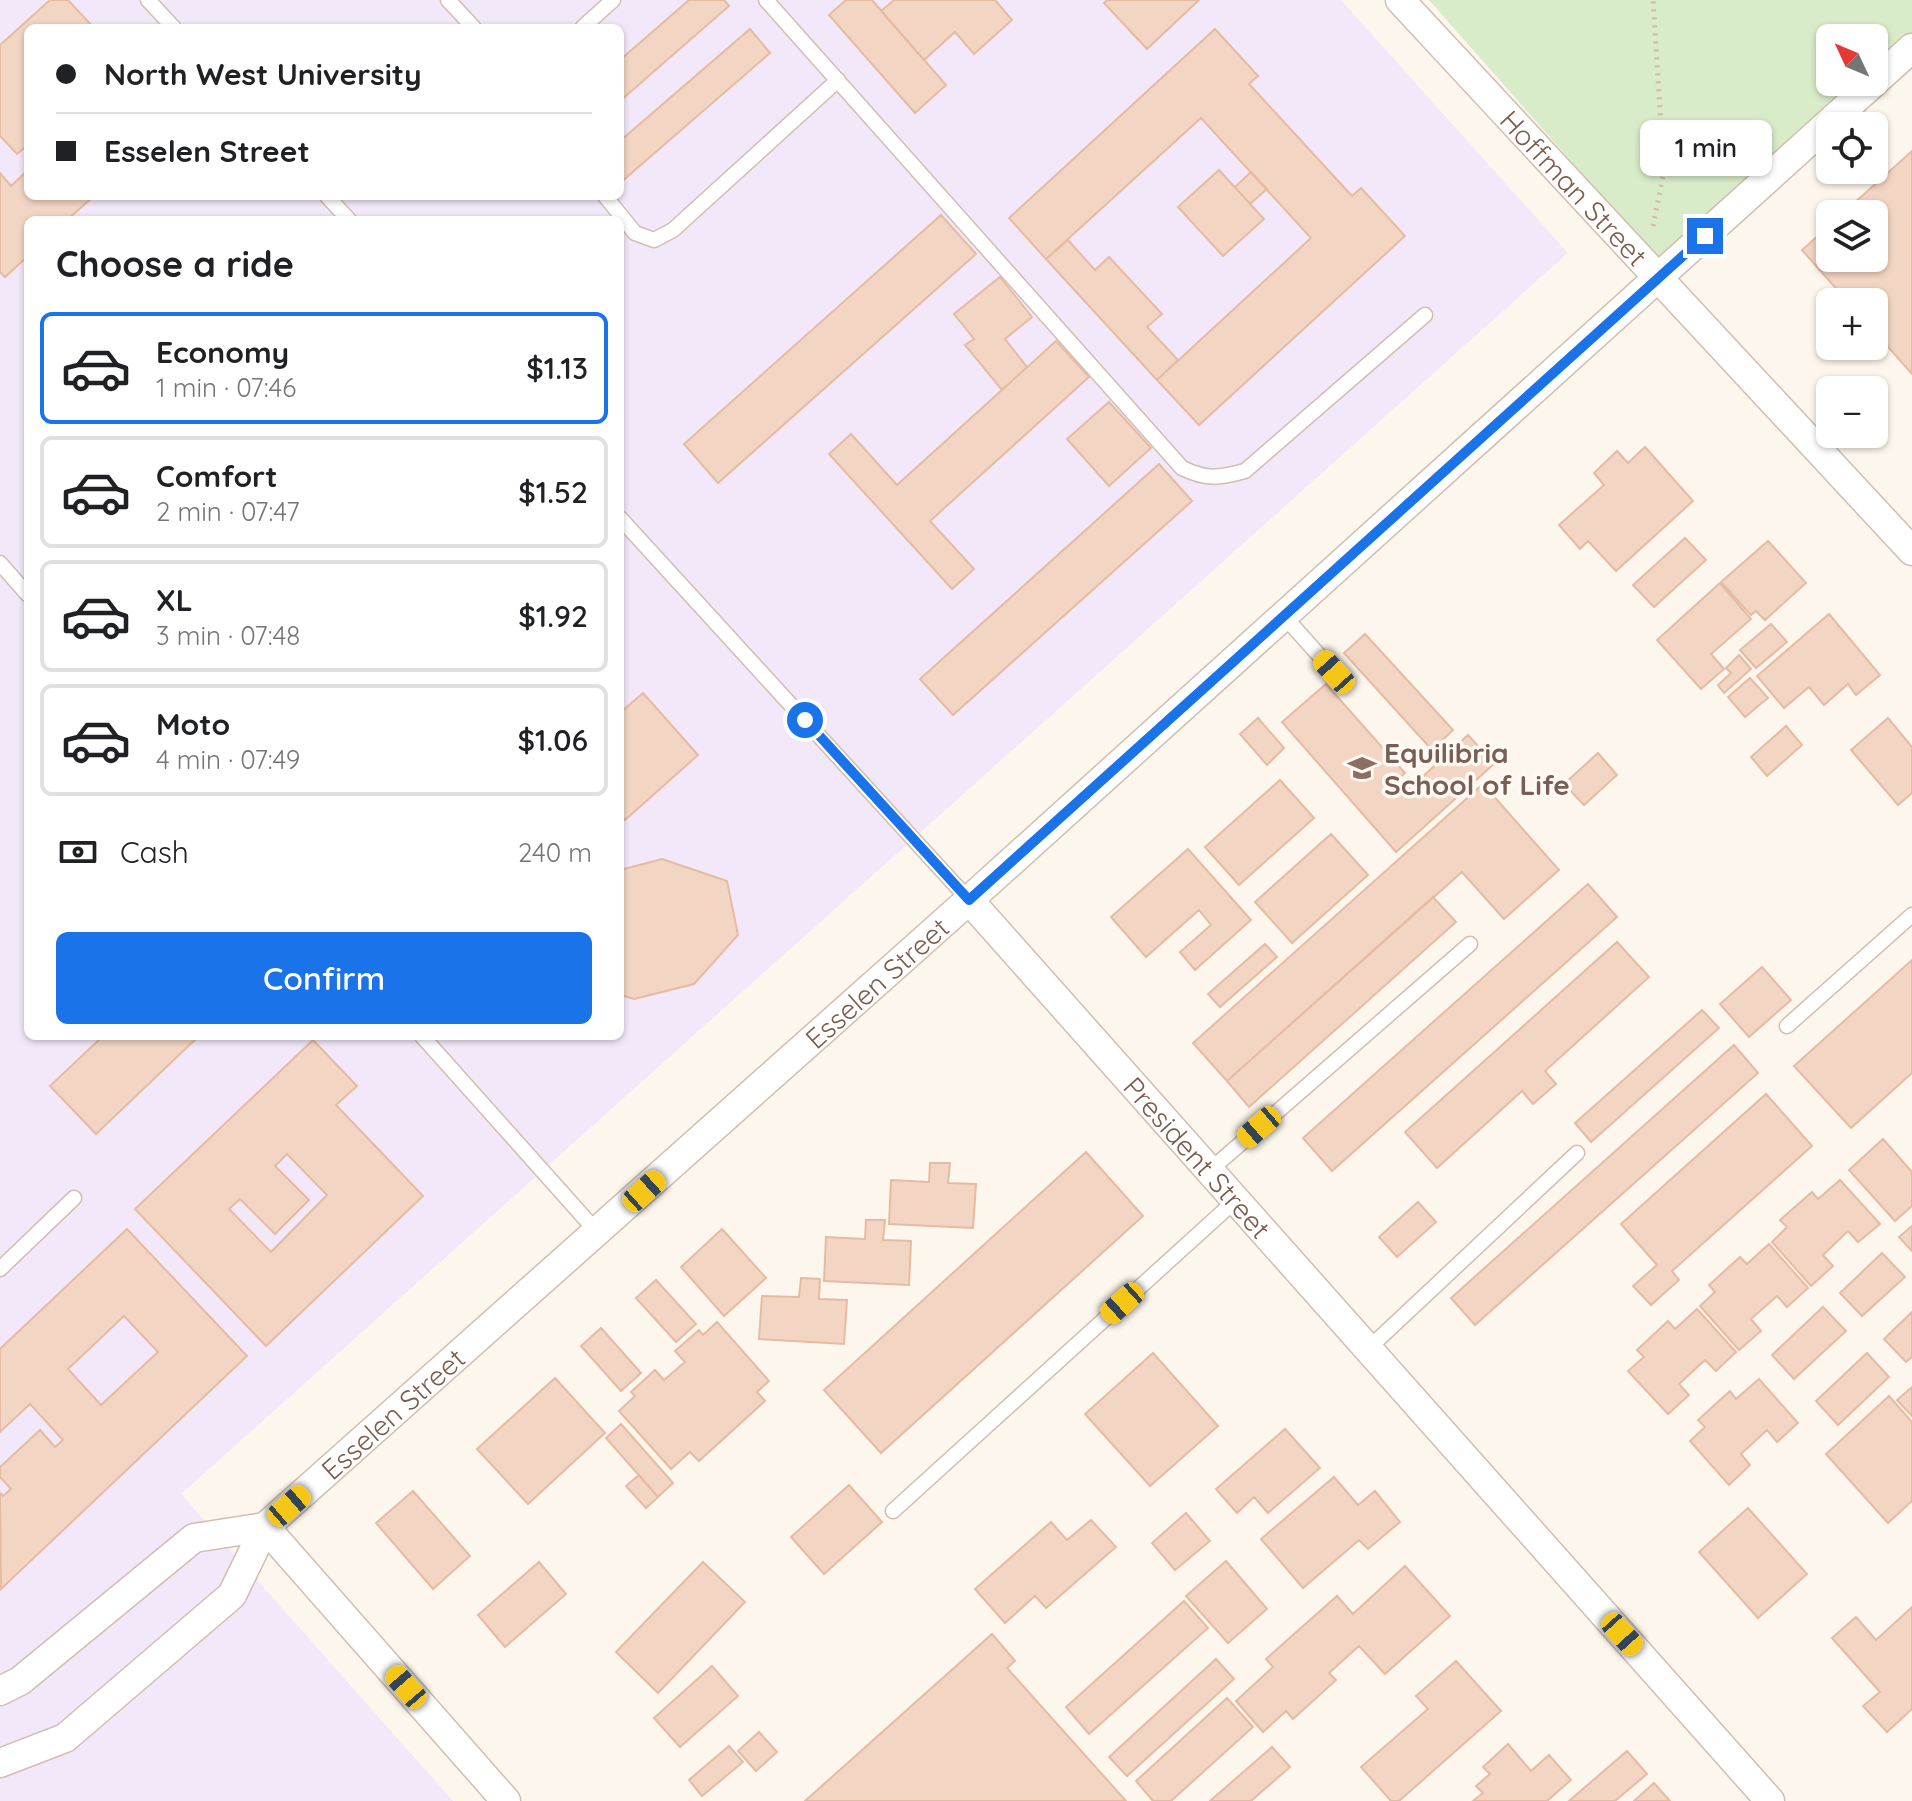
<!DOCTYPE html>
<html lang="en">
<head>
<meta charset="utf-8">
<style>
	:root { --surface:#fff; --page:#f6f6f6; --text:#202124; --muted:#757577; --line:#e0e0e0; --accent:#1a73e8 }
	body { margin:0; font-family:Quicksand,sans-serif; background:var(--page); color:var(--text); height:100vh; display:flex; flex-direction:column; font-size:30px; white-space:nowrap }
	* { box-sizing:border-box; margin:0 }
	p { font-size:26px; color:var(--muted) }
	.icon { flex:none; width:44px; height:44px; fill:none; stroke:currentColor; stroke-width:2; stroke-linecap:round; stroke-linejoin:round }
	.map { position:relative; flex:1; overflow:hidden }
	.panel { position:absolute; left:24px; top:216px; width:600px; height:824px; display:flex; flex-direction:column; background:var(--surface); border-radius:12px; box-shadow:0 2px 6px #0004 }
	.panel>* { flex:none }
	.hud { position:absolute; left:24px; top:24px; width:600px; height:176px; border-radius:12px; box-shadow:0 2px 6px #0004; display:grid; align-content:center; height:176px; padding:0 32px; background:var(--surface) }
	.needle { width:52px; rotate:314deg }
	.fabs { position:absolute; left:1816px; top:24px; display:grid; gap:16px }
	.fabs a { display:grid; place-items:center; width:72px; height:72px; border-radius:12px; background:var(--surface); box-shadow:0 2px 6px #0004; font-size:40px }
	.end { position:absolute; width:36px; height:36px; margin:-18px; border:10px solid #1a73e8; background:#fff; box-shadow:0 0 0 4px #fff }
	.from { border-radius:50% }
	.bubble { position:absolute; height:56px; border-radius:12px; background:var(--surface); box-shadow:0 2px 6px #0004; font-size:26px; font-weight:600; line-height:56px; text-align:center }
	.car { position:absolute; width:24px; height:48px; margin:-24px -12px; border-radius:10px; box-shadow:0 0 6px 2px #0007; background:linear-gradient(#f5c518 24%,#345 0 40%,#f5c518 0 76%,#345 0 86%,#f5c518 0) }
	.hud b { display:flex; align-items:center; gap:28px; height:76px; font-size:30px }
	.hud b+b { border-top:2px solid var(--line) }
	.hud i { width:20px; height:20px; background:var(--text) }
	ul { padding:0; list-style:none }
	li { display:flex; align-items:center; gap:24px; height:112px; margin:0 16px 12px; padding:0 16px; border:4px solid var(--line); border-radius:12px }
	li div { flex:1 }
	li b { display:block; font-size:30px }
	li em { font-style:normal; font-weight:600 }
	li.current { border-color:var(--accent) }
	li>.icon { width:72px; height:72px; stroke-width:1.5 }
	h2 { padding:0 32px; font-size:36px; line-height:96px }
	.pay { display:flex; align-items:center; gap:20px; height:88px; padding:0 32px; font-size:30px }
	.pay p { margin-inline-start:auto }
	.button { display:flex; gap:16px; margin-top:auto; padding:16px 32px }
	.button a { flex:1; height:92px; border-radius:12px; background:var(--accent); color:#fff; font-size:32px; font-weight:600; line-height:92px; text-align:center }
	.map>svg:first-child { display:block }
	.education { fill:#f3e8fa; fill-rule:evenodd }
	.green { fill:#d8ecc9 }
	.building { fill:#f3d5c3; stroke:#e6bba3; stroke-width:2; fill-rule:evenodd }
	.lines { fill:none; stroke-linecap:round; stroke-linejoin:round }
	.service-casing { stroke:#d1beb0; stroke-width:17 }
	.minor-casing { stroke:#d1beb0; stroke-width:31 }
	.path { stroke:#d9b8a5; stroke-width:5; stroke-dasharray:2 6; stroke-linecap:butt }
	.service { stroke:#fff; stroke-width:14 }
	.minor { stroke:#fff; stroke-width:28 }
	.route { stroke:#1a73e8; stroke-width:10 }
	.labels { text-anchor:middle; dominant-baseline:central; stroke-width:7; stroke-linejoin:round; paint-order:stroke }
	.street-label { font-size:28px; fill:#7a5c4d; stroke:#fffaf3 }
	.education-label { font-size:28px; font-weight:bold; fill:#785e54; stroke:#fffaf3; text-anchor:start }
</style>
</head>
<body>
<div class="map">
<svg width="1912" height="1801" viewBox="0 0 1912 1801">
	<rect width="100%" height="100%" fill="#fdf6ec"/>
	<path class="education" d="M 0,0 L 1341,0 L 1568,253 L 181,1494 L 453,1801 L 0,1801 ZM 28,28 L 620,28 L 620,196 L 28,196 ZM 28,220 L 620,220 L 620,1036 L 28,1036 Z"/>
	<path class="green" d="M 1429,0 L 1912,0 L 1912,38 L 1874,72 L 1874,38 L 1830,38 L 1830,82 L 1863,82 L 1661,263 Z"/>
	<path class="building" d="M 50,0 L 68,0 L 94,28 L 28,28 L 28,145 L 17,154 L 0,136 L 0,45 Z
		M 689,0 L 724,0 L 729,6 L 620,101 L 620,60 Z
		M 846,0 L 872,0 L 946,85 L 915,113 L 829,15 Z
		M 894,0 L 995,0 L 1012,20 L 974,54 L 955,32 L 924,60 L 881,11 Z
		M 1107,0 L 1199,0 L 1147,49 L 1104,3 Z
		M 750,29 L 770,53 L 620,183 L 620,141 Z
		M 1215,29 L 1258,76 L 1249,84 L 1352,196 L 1361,188 L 1405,236 L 1199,425 L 1157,380 L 1311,238 L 1201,118 L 1046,259 L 1009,218 Z
		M 1912,151 L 1912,374 L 1874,331 L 1874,302 L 1848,302 L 1802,250 L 1830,225 L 1830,258 L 1874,258 L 1874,214 L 1842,214 Z
		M 28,170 L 28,196 L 94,196 L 67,220 L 28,220 L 28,256 L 5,277 L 0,272 L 0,173 L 11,186 Z
		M 1219,170 L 1264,219 L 1223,256 L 1178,207 Z
		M 1251,172 L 1267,189 L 1250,204 L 1235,187 Z
		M 941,215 L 976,254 L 718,483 L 684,444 Z
		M 1068,240 L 1095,270 L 1109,257 L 1162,314 L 1147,327 L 1178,360 L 1157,380 L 1046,259 Z
		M 1000,277 L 1032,317 L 1005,339 L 1027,367 L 1002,390 L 965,345 L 974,339 L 954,314 Z
		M 1056,341 L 1089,377 L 930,521 L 974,569 L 952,589 L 829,454 L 851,434 L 897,485 Z
		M 1109,402 L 1151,448 L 1109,486 L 1067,439 Z
		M 1645,447 L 1693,501 L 1616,571 L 1588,541 L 1580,549 L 1559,525 L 1604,485 L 1594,473 L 1617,451 L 1628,463 Z
		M 1159,464 L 1192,501 L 953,715 L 920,679 Z
		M 1685,538 L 1706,560 L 1654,607 L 1633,585 Z
		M 1768,541 L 1806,583 L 1765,620 L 1756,611 L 1751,615 L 1721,582 Z
		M 1720,583 L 1751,619 L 1711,654 L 1724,669 L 1701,689 L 1657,640 Z
		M 1829,614 L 1880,675 L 1856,695 L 1848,684 L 1824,705 L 1809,687 L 1784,708 L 1757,676 Z
		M 1771,624 L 1787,642 L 1756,668 L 1740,650 Z
		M 1365,634 L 1453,730 L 1432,750 L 1344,653 Z
		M 1739,655 L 1751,669 L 1724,693 L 1718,685 L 1731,673 L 1726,668 Z
		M 1750,678 L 1768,698 L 1745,717 L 1728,697 Z
		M 1326,684 L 1405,773 L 1396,781 L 1406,792 L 1468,735 L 1494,764 L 1396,852 L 1282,722 Z
		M 643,693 L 698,755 L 625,820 L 620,814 L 620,713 Z
		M 1258,718 L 1284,748 L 1267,765 L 1240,734 Z
		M 1888,718 L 1912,747 L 1912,793 L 1898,805 L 1851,750 Z
		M 1786,726 L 1802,745 L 1767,776 L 1751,757 Z
		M 1598,753 L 1617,775 L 1584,805 L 1564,784 Z
		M 1280,780 L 1314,818 L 1239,885 L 1205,847 Z
		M 1483,784 L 1559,870 L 1504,919 L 1462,872 L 1227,1081 L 1193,1043 Z
		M 1331,834 L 1368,875 L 1292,943 L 1255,902 Z
		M 1188,849 L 1251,920 L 1195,970 L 1180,952 L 1211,925 L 1199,910 L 1146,957 L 1111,917 Z
		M 662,859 L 727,881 L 738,935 L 694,984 L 634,999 L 620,995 L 620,870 Z
		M 1588,884 L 1617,917 L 1332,1171 L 1303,1138 Z
		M 1433,897 L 1456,922 L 1249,1107 L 1227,1081 Z
		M 1617,942 L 1649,977 L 1545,1071 L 1556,1084 L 1533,1104 L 1522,1091 L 1437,1168 L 1405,1132 Z
		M 1265,944 L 1277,957 L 1220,1007 L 1208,994 Z
		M 1912,960 L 1912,1073 L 1851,1128 L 1794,1066 Z
		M 1762,967 L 1791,1000 L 1749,1037 L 1720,1004 Z
		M 1702,1010 L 1719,1028 L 1591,1142 L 1575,1123 Z
		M 103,1036 L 199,1036 L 96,1134 L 50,1086 Z
		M 313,1040 L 357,1086 L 336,1105 L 423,1196 L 266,1346 L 135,1209 ZM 287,1154 L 327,1195 L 271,1252 L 229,1209 L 240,1199 L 275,1234 L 309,1200 L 275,1166 Z
		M 1734,1045 L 1758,1073 L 1475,1325 L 1451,1298 Z
		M 1766,1094 L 1812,1146 L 1672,1271 L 1679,1280 L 1651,1305 L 1633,1286 L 1657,1265 L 1621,1224 Z
		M 1883,1139 L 1912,1172 L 1912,1206 L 1895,1221 L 1849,1170 Z
		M 1086,1152 L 1143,1216 L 881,1453 L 824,1390 Z
		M 930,1163 L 950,1163 L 948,1183 L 976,1184 L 973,1228 L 889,1224 L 891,1180 L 929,1182 Z
		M 1840,1180 L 1880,1224 L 1858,1242 L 1848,1231 L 1823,1255 L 1833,1266 L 1811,1286 L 1772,1242 L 1787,1227 L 1780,1220 L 1812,1192 L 1818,1199 Z
		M 1418,1202 L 1436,1222 L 1397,1257 L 1379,1237 Z
		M 866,1220 L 885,1220 L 883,1240 L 911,1241 L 909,1285 L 824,1281 L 826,1237 L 865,1239 Z
		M 1912,1226 L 1912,1251 L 1899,1237 Z
		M 127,1229 L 247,1356 L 1,1589 L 0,1493 L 3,1496 L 11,1489 L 0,1477 L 0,1467 L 40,1430 L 55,1447 L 63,1440 L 30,1404 L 0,1432 L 0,1349 ZM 124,1316 L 158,1352 L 101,1405 L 68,1369 Z
		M 722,1229 L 766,1278 L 724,1316 L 681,1267 Z
		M 1769,1244 L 1808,1288 L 1787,1307 L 1777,1296 L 1751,1319 L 1761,1331 L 1739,1350 L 1700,1306 L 1715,1292 L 1709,1285 L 1740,1257 L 1747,1264 Z
		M 1882,1253 L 1905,1277 L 1862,1316 L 1840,1293 Z
		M 801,1278 L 820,1279 L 819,1299 L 847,1300 L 844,1344 L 759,1339 L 762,1296 L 799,1297 Z
		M 656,1280 L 696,1324 L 676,1342 L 636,1298 Z
		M 1823,1307 L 1846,1331 L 1794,1379 L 1772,1355 Z
		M 1697,1309 L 1736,1352 L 1716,1371 L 1705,1360 L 1679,1384 L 1689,1395 L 1668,1414 L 1628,1371 L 1644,1357 L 1637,1350 L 1668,1321 L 1675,1329 Z
		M 1912,1312 L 1912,1357 L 1906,1362 L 1884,1339 Z
		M 717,1322 L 769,1381 L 757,1392 L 765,1401 L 699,1461 L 690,1452 L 671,1469 L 619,1411 L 635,1396 L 631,1392 L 655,1370 L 664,1380 L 685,1362 L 675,1351 L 699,1330 L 703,1335 Z
		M 601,1328 L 641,1373 L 621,1391 L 581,1346 Z
		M 1153,1353 L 1218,1426 L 1150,1486 L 1085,1414 Z
		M 1867,1353 L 1889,1377 L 1838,1425 L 1816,1401 Z
		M 555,1378 L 605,1433 L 528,1504 L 477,1449 Z
		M 1759,1379 L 1798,1423 L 1777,1442 L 1767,1430 L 1741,1454 L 1750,1465 L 1729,1485 L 1690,1441 L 1705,1427 L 1698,1420 L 1730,1391 L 1736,1399 Z
		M 1912,1387 L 1912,1416 L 1897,1400 Z
		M 1889,1396 L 1912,1422 L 1912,1501 L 1888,1523 L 1826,1454 Z
		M 621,1424 L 673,1483 L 658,1497 L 606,1438 Z
		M 1285,1429 L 1320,1468 L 1268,1513 L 1254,1497 L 1237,1513 L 1216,1489 Z
		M 639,1475 L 658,1497 L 646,1508 L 626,1486 Z
		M 1334,1477 L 1358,1505 L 1375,1491 L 1400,1522 L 1368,1549 L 1359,1540 L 1303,1588 L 1261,1539 Z
		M 849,1485 L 882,1522 L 824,1574 L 791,1537 Z
		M 413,1491 L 470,1556 L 433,1589 L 376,1523 Z
		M 1748,1508 L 1807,1574 L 1758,1618 L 1699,1552 Z
		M 1186,1513 L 1210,1541 L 1175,1570 L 1152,1543 Z
		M 1091,1520 L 1116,1547 L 1046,1608 L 1035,1596 L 1005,1623 L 975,1589 L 1051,1522 L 1067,1540 Z
		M 1226,1561 L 1267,1609 L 1228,1643 L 1186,1596 Z
		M 539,1562 L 566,1594 L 505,1647 L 478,1615 Z
		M 703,1562 L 745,1602 L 658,1693 L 616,1652 Z
		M 1405,1566 L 1450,1616 L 1385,1674 L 1359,1646 L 1329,1673 L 1336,1680 L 1293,1719 L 1286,1711 L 1263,1732 L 1236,1701 L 1273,1667 L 1266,1659 L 1337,1596 L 1353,1614 Z
		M 1184,1601 L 1208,1628 L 1089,1734 L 1066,1707 Z
		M 1912,1607 L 1912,1709 L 1887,1732 L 1863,1706 L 1880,1692 L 1832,1638 L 1856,1617 L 1876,1640 Z
		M 992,1634 L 1015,1661 L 1007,1668 L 1126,1801 L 805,1801 Z
		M 1216,1659 L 1234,1679 L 1127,1776 L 1109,1757 Z
		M 1456,1661 L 1501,1711 L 1399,1801 L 1391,1801 L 1361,1767 L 1428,1709 L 1416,1696 Z
		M 712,1666 L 738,1696 L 680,1747 L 654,1718 Z
		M 1227,1698 L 1253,1727 L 1171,1801 L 1153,1801 L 1136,1781 Z
		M 759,1732 L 777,1752 L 756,1771 L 738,1751 Z
		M 1508,1744 L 1531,1771 L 1549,1755 L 1571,1780 L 1547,1801 L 1473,1801 L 1483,1793 L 1476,1786 L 1490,1774 L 1483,1767 Z
		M 729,1746 L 743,1762 L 702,1796 L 689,1780 Z
		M 1272,1747 L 1290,1767 L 1251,1801 L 1210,1801 Z
		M 1627,1751 L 1647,1774 L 1615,1801 L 1569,1801 Z
		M 1654,1783 L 1670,1801 L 1634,1801 Z"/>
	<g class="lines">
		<defs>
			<path id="service" d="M 148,0 L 174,28
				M 448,0 L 474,28
				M 766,0 L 1182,468 C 1207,480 1219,478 1245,471 L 1425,315
				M 582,28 L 613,0
				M 327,196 L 349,220
				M 605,196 L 635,233 L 654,240 L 673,230 L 838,80
				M 620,518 L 969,900
				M 0,563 L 28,595
				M 1283,615 L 1334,672
				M 1787,1026 L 1912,915
				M 422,1036 L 597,1232
				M 1209,1171 L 1470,944
				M 0,1269 L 74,1198
				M 1368,1349 L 1577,1153
				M 893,1511 L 1237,1199"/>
			<g id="minor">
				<path id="s1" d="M 1400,0 L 1912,551"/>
				<path id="s2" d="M 969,900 L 1770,1801"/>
				<path d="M 265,1527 L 506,1801"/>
				<path d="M 0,1691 L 20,1681 L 194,1538 L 265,1527"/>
				<path id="s3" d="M 0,1763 L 65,1738 L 232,1595 L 265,1527 L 969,900 L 1912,48"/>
			</g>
		</defs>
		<use href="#service" class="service-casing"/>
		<use href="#minor" class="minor-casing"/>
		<path class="path" d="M 1653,226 L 1664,171 L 1653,0"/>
		<use href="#service" class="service"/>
		<use href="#minor" class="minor"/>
	</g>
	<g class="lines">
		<path class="route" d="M 805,720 L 969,900 L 1705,236"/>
	</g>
	<defs>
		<symbol id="school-bare" viewBox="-9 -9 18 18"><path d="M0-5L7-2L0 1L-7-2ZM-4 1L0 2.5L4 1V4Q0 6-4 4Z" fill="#8d6e63" stroke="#fffaf3" stroke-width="2.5" paint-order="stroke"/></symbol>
	</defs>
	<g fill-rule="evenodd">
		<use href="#school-bare" x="1342" y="748" width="40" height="40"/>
	</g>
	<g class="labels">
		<g class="street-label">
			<text stroke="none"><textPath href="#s1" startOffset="256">Hoffman Street</textPath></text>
			<text stroke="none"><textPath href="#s3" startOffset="1184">Esselen Street</textPath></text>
			<text stroke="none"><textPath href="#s2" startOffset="344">President Street</textPath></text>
			<text stroke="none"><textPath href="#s3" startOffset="536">Esselen Street</textPath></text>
		</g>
		<g class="education-label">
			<text x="1384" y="752">Equilibria<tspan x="1384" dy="32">School of Life</tspan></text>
		</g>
	</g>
</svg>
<div class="fabs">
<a><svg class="needle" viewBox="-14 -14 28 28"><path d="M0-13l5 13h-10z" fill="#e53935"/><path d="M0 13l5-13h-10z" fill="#757577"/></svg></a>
<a><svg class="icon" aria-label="locate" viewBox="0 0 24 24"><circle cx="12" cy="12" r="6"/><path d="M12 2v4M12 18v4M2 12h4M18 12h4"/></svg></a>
<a><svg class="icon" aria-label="layers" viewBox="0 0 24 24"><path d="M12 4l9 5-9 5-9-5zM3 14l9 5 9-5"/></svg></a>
<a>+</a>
<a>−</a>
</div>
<i class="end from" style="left:805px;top:720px"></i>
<i class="end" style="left:1705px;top:236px"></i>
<div class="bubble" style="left:1640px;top:120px;width:132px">1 min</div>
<i class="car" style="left:1334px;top:672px;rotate:318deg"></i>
<i class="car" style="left:1259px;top:1127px;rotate:229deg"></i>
<i class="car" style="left:644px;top:1191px;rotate:48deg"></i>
<i class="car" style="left:1122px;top:1303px;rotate:228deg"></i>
<i class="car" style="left:289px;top:1506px;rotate:49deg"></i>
<i class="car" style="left:1622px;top:1634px;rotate:138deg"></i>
<i class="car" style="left:406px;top:1687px;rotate:319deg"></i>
<div class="hud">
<b><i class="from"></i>North West University</b>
<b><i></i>Esselen Street</b>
</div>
<section class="panel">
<h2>Choose a ride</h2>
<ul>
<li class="current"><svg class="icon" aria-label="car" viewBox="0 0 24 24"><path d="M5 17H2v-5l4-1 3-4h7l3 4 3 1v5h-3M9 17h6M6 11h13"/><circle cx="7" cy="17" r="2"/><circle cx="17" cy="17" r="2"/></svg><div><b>Economy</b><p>1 min · 07:46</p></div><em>$1.13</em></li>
<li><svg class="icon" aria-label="car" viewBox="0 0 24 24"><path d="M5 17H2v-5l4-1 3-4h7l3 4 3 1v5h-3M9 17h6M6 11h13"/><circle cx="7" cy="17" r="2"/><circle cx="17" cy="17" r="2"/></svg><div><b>Comfort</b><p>2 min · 07:47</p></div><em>$1.52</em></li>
<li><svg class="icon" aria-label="car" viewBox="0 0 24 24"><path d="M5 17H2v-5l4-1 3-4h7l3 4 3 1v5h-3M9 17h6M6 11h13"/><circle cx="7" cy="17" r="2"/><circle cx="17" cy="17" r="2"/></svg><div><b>XL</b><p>3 min · 07:48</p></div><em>$1.92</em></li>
<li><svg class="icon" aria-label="car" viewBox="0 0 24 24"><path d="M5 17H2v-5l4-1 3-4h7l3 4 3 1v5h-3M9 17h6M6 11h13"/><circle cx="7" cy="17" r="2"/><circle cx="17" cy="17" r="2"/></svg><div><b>Moto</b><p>4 min · 07:49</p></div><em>$1.06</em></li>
</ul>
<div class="pay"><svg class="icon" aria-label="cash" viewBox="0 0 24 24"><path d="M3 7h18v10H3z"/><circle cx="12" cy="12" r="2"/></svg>Cash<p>240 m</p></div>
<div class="button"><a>Confirm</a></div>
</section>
</div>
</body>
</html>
